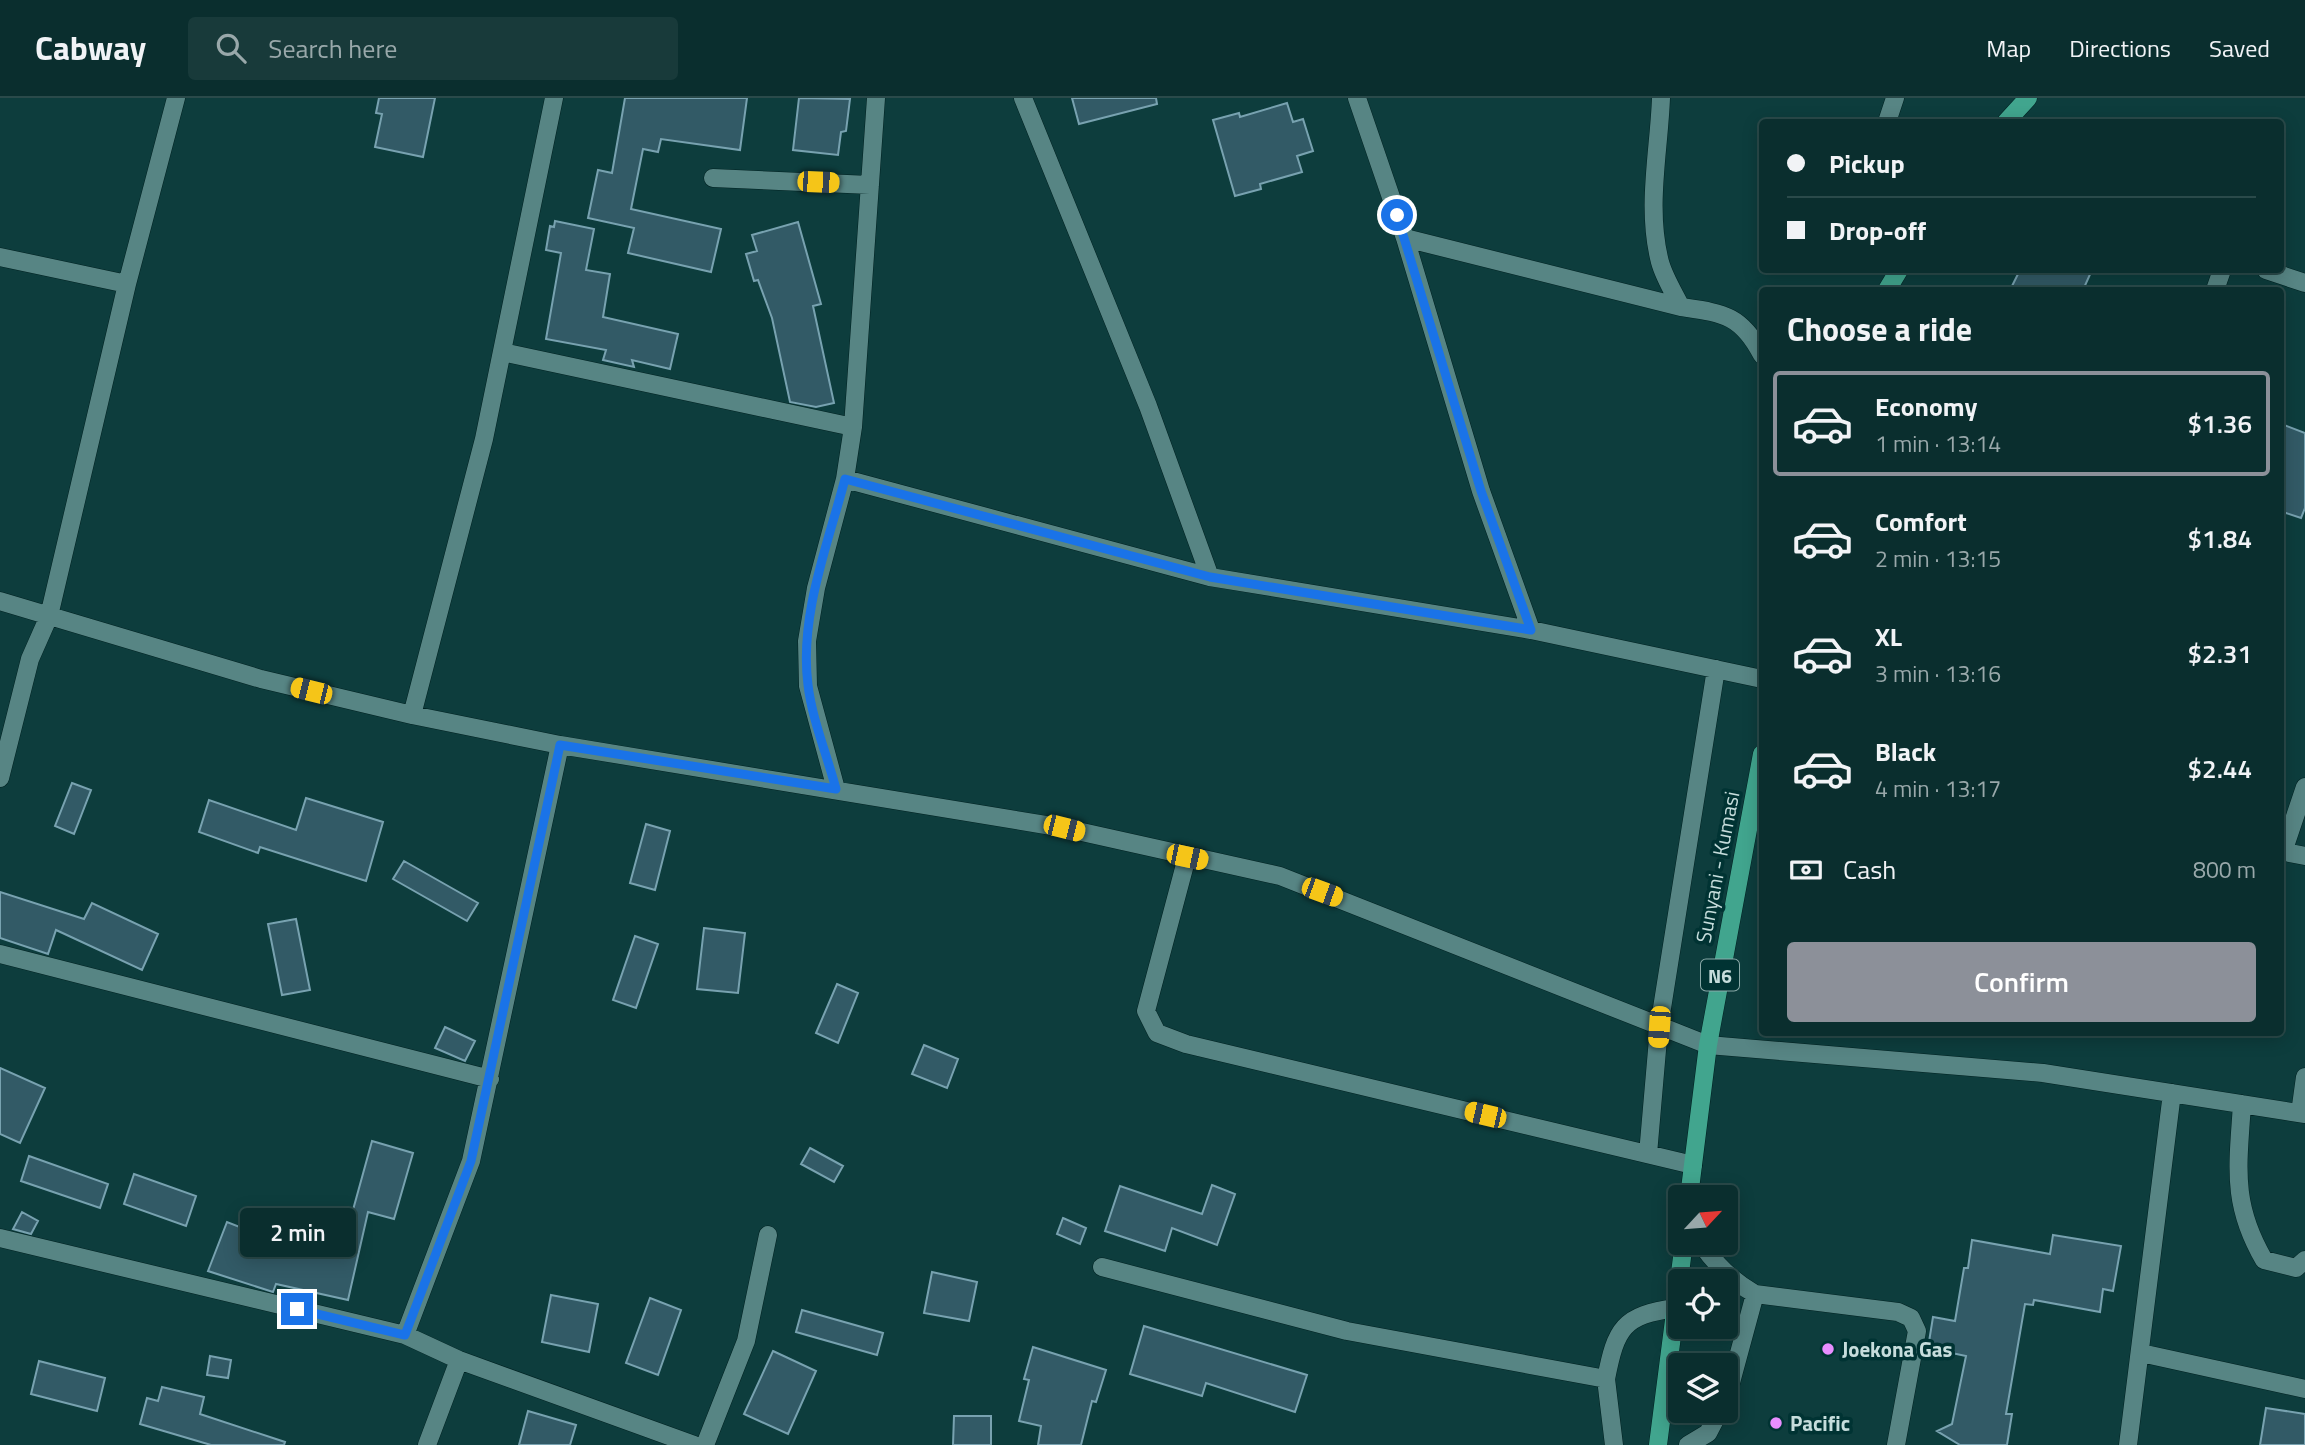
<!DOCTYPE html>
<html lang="en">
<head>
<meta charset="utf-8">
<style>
	:root { --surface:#0a2e2e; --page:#183a3a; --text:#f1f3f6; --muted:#99a8aa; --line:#2a4a4a; --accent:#8c9099 }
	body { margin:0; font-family:"Titillium Web",sans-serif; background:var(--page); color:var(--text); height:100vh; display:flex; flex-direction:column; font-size:26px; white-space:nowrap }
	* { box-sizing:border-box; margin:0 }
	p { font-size:23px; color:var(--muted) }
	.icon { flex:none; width:38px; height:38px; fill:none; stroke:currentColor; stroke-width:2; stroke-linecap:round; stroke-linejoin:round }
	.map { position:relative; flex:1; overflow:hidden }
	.drawer { position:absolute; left:1759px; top:189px; width:525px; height:749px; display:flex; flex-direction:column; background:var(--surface); border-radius:7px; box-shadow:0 4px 18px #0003,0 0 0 2px var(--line) }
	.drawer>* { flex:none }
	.top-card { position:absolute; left:1759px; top:21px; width:525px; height:154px; border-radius:7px; box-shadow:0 4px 18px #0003,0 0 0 2px var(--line); display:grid; align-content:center; height:154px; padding:0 28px; background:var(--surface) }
	.needle { width:46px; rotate:64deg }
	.buttons { position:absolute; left:1668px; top:1087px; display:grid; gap:14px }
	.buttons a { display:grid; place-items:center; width:70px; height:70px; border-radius:7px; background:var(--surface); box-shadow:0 4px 18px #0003,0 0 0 2px var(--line); font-size:35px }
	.end { position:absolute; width:32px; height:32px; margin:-16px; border:9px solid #1a73e8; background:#fff; box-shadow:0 0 0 4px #fff }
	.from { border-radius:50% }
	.bubble { position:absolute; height:49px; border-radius:7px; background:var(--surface); box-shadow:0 4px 18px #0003,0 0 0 2px var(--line); font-size:23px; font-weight:600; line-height:49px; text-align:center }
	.car { position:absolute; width:21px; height:42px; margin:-21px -10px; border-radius:9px; box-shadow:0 0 5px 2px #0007; background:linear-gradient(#f5c518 24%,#345 0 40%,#f5c518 0 76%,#345 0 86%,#f5c518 0) }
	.top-card b { display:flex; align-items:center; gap:24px; height:66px; font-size:26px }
	.top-card b+b { border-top:2px solid var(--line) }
	.top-card i { width:18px; height:18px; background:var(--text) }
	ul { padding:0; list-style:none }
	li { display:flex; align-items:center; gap:21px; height:105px; margin:0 14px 10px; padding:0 14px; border:4px solid transparent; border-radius:7px }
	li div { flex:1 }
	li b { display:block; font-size:26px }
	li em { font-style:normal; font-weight:600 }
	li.selected { border-color:var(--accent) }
	li>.icon { width:63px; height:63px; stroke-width:1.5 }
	h2 { padding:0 28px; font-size:32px; line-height:84px }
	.pay { display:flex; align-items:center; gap:18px; height:77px; padding:0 28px; font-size:26px }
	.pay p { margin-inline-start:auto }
	.primary-button { display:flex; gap:14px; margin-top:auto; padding:14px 28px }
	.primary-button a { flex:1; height:80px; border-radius:7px; background:var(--accent); color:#fff; font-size:28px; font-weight:600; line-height:80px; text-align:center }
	header { display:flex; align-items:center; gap:42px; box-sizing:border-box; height:98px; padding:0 35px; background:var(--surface); border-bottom:2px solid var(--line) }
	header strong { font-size:33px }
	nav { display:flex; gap:38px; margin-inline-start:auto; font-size:24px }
	.search { width:490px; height:63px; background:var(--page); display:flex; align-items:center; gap:18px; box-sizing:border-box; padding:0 24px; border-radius:7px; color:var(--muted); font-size:26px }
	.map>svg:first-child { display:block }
	.building { fill:#325a66; stroke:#78a2b0; stroke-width:2 }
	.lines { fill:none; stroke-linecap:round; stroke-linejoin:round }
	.minor-casing { stroke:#022; stroke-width:19 }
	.major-casing { stroke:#022; stroke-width:19 }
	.minor { stroke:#578584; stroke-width:18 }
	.major { stroke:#41a58e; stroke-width:18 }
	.route { stroke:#1a73e8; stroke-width:9 }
	.poi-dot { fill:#e88eff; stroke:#033; stroke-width:2.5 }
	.labels { text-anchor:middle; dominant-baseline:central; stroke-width:7; stroke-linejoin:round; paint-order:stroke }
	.shield { fill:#033; stroke:#8baaa9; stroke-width:2 }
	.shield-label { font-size:19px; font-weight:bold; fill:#c6dddc }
	.street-label { font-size:21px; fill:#c6dddc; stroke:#033 }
	.poi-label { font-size:21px; font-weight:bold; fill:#c6dddc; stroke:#033; text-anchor:start }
</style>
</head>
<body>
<header>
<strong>Cabway</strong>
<div class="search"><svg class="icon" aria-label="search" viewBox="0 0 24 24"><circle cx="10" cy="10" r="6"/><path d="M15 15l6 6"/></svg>Search here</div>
<nav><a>Map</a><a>Directions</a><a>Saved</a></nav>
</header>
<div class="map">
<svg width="2305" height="1347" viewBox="0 0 2305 1347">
	<rect width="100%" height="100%" fill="#0d3d3d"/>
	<path class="building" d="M 379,0 L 435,0 L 423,59 L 375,49 L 382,16 L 376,15 Z
		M 625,0 L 747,0 L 740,52 L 661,41 L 658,54 L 643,51 L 631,111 L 721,131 L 711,174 L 628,155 L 634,130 L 588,120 L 598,72 L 612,75 Z
		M 799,0 L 850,1 L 846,33 L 841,34 L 838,57 L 793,52 Z
		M 1072,0 L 1156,0 L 1157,6 L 1079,26 Z
		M 1287,5 L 1293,24 L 1303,21 L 1313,53 L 1297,58 L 1302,74 L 1260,86 L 1261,91 L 1235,98 L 1213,22 L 1239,15 L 1240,19 Z
		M 555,123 L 594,131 L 586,172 L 610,176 L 603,219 L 678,236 L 670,271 L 632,262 L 634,269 L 603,262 L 606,252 L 546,241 L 561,155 L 546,152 L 550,128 L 554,129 Z
		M 798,124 L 821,206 L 813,208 L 834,305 L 816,309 L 790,304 L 772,220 L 758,182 L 754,183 L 746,156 L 757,153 L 752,137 Z
		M 2020,172 L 2092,172 L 2083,192 L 2010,192 Z
		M 2284,327 L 2305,335 L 2305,410 L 2301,420 L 2280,413 L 2280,337 Z
		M 72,685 L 91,692 L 74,736 L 55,728 Z
		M 306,700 L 383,724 L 366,783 L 260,749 L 258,755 L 199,734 L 209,702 L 296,732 Z
		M 646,726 L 670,733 L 655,792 L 630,785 Z
		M 404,763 L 478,805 L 467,823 L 393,781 Z
		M 0,794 L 84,821 L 92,805 L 158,836 L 142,872 L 56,832 L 48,856 L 0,840 Z
		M 296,821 L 310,892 L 282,897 L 268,826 Z
		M 704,830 L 745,835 L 738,895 L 697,891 Z
		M 635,838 L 658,846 L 636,910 L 613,902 Z
		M 837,886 L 858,895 L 838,945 L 816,935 Z
		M 445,929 L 475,943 L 465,963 L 435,950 Z
		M 924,947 L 958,961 L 947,990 L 912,976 Z
		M 0,970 L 45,990 L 20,1045 L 0,1036 Z
		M 372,1043 L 413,1055 L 394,1121 L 368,1114 L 348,1202 L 276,1186 L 273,1194 L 208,1173 L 227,1124 L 298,1152 L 305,1121 L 348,1130 Z
		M 810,1050 L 843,1068 L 834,1084 L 801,1066 Z
		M 29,1058 L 108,1086 L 100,1110 L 21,1083 Z
		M 134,1076 L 196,1098 L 186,1128 L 124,1106 Z
		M 1212,1087 L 1235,1096 L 1217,1147 L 1172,1130 L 1165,1153 L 1105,1133 L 1120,1088 L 1202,1116 Z
		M 22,1114 L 38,1123 L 31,1136 L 13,1131 Z
		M 1063,1120 L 1086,1130 L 1080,1146 L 1057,1136 Z
		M 2053,1137 L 2121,1148 L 2113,1193 L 2103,1191 L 2100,1214 L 2034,1202 L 2033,1207 L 2025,1206 L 2006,1316 L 2012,1316 L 2007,1347 L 1960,1347 L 1937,1333 L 1952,1326 L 1966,1258 L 1928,1250 L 1933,1219 L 1955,1223 L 1964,1170 L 1968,1170 L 1972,1142 L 2050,1156 Z
		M 932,1174 L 977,1184 L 969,1223 L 924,1215 Z
		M 551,1197 L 598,1206 L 589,1254 L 542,1244 Z
		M 650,1200 L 681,1212 L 658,1277 L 626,1265 Z
		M 802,1212 L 883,1235 L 877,1257 L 796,1234 Z
		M 1144,1228 L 1307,1277 L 1295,1314 L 1206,1285 L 1202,1298 L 1130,1276 Z
		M 1033,1249 L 1106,1272 L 1096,1304 L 1092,1303 L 1081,1347 L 1038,1347 L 1041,1328 L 1019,1323 L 1029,1282 L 1024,1281 Z
		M 773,1253 L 816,1273 L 788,1336 L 744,1316 Z
		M 210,1258 L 231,1262 L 228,1280 L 207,1277 Z
		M 39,1263 L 105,1280 L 97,1313 L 31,1296 Z
		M 162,1289 L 204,1299 L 200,1316 L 285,1344 L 284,1347 L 211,1347 L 140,1326 L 147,1300 L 158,1303 Z
		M 2266,1310 L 2305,1316 L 2305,1347 L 2260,1347 Z
		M 528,1313 L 576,1327 L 570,1347 L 519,1347 Z
		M 954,1318 L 991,1318 L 991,1347 L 953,1347 Z"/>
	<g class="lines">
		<defs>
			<path id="minor" d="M 1023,0 L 1148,308 L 1210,479
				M 1357,0 L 1405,140 L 1481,393 L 1531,532
				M 1661,0 C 1659,54 1646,110 1660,164 C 1664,179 1674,195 1681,209
				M 1887,24 L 1895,0
				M 713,80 L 870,87
				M 1405,140 L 1681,209 C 1722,215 1741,216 1762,257
				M 0,159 L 127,186
				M 2266,172 L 2305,185
				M 2215,192 L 2222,172
				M 502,254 L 853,329
				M 845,381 L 1210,479 L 1531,532 L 1762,581
				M 0,503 L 261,581 L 412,617 L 560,647 L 1064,730 L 1280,778 L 1708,947 L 2043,975 L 2305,1016
				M 412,617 L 484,341 L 554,0
				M 0,680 L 30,561 L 49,518 L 127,186 L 176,0
				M 836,691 L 808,588 L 807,543 L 816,490 L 845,381 L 853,329 L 876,0
				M 2280,753 L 2305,758
				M 2283,754 L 2305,689
				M 1187,759 L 1146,913 L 1157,935 L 1186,946 L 1693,1067
				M 0,856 L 490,981
				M 2242,1006 C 2238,1069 2231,1105 2264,1162 L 2296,1170 L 2305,1162
				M 2300,1015 L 2305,979
				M 1648,1056 L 1659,929 L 1716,571
				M 0,1140 L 405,1237 L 459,1262 L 694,1347
				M 1700,1144 C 1716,1167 1731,1182 1755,1196 L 1726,1303
				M 1102,1169 L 1347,1233 L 1606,1281 C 1616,1230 1623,1217 1676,1210
				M 1755,1196 L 1898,1214 L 1911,1220 L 1917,1233 L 1896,1347
				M 405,1237 L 471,1063 L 560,647
				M 2141,1255 L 2305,1291
				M 1606,1281 L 1614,1347
				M 427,1347 L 459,1262
				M 705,1347 L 746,1243 L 768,1137
				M 1688,1347 L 1708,1335 L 1720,1312
				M 2128,1347 L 2172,995"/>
			<path id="major" d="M 2006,24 L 2028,0
				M 1887,192 L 1899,172
				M 1689,1099 L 1708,947 L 1762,656
				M 1658,1347 L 1684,1144"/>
		</defs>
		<use href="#minor" class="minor-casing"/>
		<use href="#major" class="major-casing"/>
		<use href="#minor" class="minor"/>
		<use href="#major" class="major"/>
	</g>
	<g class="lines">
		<path class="route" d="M 297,1211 L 405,1237 L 471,1063 L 560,647 L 836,691 C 827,657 812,621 808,587 C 799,518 828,446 845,381 L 1210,479 L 1531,532 L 1481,393 L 1397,117"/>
	</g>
	<g class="poi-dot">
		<circle cx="1828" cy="1251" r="7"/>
		<circle cx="1776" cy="1325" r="7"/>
	</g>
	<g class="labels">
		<rect class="shield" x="1701" y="861.5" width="38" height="31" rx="5"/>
		<g class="shield-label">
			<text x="1720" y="877">N6</text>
		</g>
		<g class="street-label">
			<text transform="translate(1717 769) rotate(-79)">Sunyani - Kumasi</text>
		</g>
		<g class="poi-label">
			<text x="1842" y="1251">Joekona Gas</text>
			<text x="1790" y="1325">Pacific</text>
		</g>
	</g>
</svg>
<div class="buttons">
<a><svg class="needle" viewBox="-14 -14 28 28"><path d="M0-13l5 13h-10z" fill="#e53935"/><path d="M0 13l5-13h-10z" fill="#99a8aa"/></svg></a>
<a><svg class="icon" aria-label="locate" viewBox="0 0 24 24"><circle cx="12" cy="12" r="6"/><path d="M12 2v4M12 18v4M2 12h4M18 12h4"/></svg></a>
<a><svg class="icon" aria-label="layers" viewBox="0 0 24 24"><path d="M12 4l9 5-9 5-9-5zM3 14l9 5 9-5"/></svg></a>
</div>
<i class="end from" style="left:1397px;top:117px"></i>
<i class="end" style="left:297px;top:1211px"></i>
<div class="bubble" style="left:240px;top:1110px;width:116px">2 min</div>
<i class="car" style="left:818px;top:84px;rotate:92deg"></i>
<i class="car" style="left:311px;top:593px;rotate:284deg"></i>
<i class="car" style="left:1064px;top:730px;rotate:104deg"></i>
<i class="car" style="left:1187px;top:759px;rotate:102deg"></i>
<i class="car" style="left:1322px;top:794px;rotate:110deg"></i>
<i class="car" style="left:1659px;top:929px;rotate:184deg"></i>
<i class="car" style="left:1485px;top:1017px;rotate:283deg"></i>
<div class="top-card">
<b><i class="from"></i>Pickup</b>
<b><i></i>Drop-off</b>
</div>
<section class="drawer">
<h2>Choose a ride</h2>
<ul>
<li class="selected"><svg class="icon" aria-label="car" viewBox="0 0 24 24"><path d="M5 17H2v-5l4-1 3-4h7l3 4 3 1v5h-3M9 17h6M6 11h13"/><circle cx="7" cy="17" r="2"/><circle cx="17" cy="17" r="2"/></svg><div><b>Economy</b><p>1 min · 13:14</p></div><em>$1.36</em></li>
<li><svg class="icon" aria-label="car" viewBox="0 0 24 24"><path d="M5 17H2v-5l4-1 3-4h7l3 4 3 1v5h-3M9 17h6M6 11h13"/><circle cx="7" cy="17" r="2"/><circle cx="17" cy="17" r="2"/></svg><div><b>Comfort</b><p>2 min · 13:15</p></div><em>$1.84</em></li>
<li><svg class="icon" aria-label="car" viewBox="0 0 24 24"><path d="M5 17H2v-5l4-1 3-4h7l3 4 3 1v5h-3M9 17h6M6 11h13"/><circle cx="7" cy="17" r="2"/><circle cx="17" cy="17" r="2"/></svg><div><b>XL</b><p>3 min · 13:16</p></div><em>$2.31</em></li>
<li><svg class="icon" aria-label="car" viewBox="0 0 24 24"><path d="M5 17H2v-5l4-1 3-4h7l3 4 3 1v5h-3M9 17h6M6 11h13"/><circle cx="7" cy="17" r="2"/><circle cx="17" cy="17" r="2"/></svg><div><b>Black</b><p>4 min · 13:17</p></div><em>$2.44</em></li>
</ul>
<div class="pay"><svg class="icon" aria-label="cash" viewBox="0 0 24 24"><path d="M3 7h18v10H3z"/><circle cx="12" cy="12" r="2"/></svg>Cash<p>800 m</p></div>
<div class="primary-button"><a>Confirm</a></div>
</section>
</div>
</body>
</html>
